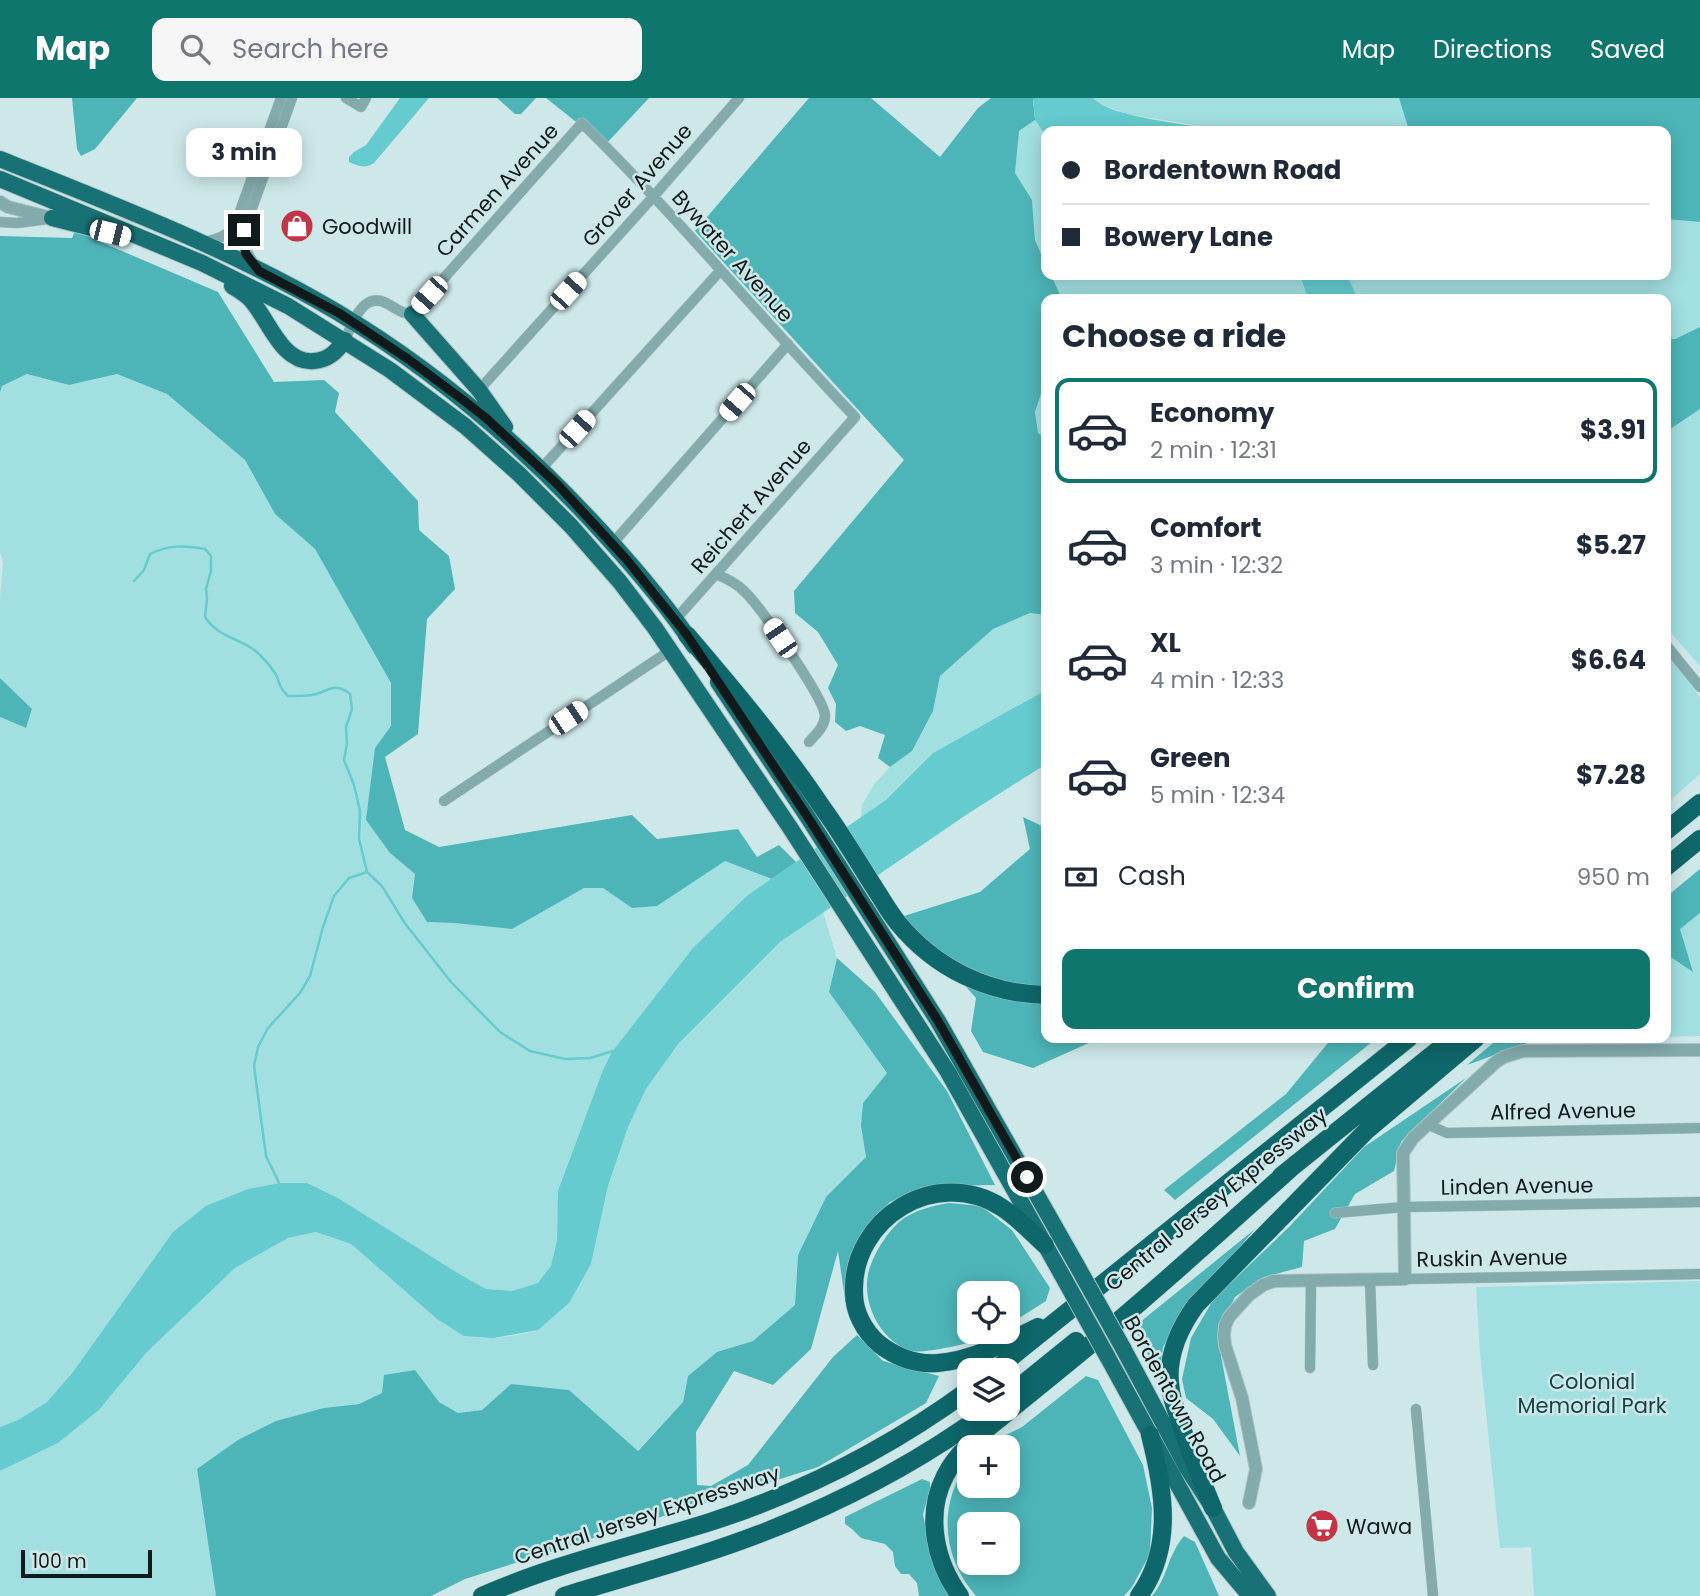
<!DOCTYPE html>
<html lang="en">
<head>
<meta charset="utf-8">
<style>
	:root { --surface:#fff; --page:#f6f6f7; --text:#1f2937; --muted:#747a83; --line:#e0e1e3; --accent:#0f766e }
	body { margin:0; font-family:Poppins,sans-serif; background:var(--page); color:var(--text); height:100vh; display:flex; flex-direction:column; font-size:26px; white-space:nowrap }
	* { box-sizing:border-box; margin:0 }
	p { font-size:23px; color:var(--muted) }
	.icon { flex:none; width:38px; height:38px; fill:none; stroke:currentColor; stroke-width:2; stroke-linecap:round; stroke-linejoin:round }
	.map { position:relative; flex:1; overflow:hidden }
	.drawer { position:absolute; left:1041px; top:196px; width:630px; height:749px; display:flex; flex-direction:column; background:var(--surface); border-radius:14px; box-shadow:0 4px 18px #0003 }
	.drawer>* { flex:none }
	.top-card { position:absolute; left:1041px; top:28px; width:630px; height:154px; border-radius:14px; box-shadow:0 4px 18px #0003; display:grid; align-content:center; height:154px; padding:0 21px; background:var(--surface) }
	.controls { position:absolute; left:957px; top:1183px; display:grid; gap:14px }
	.controls a { display:grid; place-items:center; width:63px; height:63px; border-radius:14px; background:var(--surface); box-shadow:0 4px 18px #0003; font-size:35px }
	.scale { position:absolute; left:21px; bottom:18px; width:131px; box-sizing:border-box; padding-left:7px; border:4px solid #101a1a; border-top:0; font-size:19px; line-height:24px; white-space:nowrap; color:#101a1a; -webkit-text-stroke:5px #cee8e9; paint-order:stroke }
	.end { position:absolute; width:32px; height:32px; margin:-16px; border:9px solid #101a1a; background:#fff; box-shadow:0 0 0 4px #fff }
	.from { border-radius:50% }
	.bubble { position:absolute; height:49px; border-radius:14px; background:var(--surface); box-shadow:0 4px 18px #0003; font-size:23px; font-weight:700; line-height:49px; text-align:center }
	.car { position:absolute; width:21px; height:42px; margin:-21px -10px; border-radius:9px; box-shadow:0 0 5px 2px #0007; background:linear-gradient(#fff 24%,#345 0 40%,#fff 0 76%,#345 0 86%,#fff 0) }
	.top-card b { display:flex; align-items:center; gap:24px; height:66px; font-size:26px }
	.top-card b+b { border-top:2px solid var(--line) }
	.top-card i { width:18px; height:18px; background:var(--text) }
	ul { padding:0; list-style:none }
	li { display:flex; align-items:center; gap:21px; height:105px; margin:0 14px 10px; padding:0 7px; border:4px solid transparent; border-radius:14px }
	li div { flex:1 }
	li b { display:block; font-size:26px }
	li em { font-style:normal; font-weight:700 }
	li.current { border-color:var(--accent) }
	li>.icon { width:63px; height:63px; stroke-width:1.5 }
	h2 { padding:0 21px; font-size:32px; line-height:84px }
	.pay { display:flex; align-items:center; gap:18px; height:77px; padding:0 21px; font-size:26px }
	.pay p { margin-inline-start:auto }
	.button { display:flex; gap:14px; margin-top:auto; padding:14px 21px }
	.button a { flex:1; height:80px; border-radius:14px; background:var(--accent); color:#fff; font-size:28px; font-weight:700; line-height:80px; text-align:center }
	header { display:flex; align-items:center; gap:42px; box-sizing:border-box; height:98px; padding:0 35px; background:var(--accent); color:#fff }
	header strong { font-size:33px }
	nav { display:flex; gap:38px; margin-inline-start:auto; font-size:24px }
	.search { width:490px; height:63px; background:var(--page); display:flex; align-items:center; gap:18px; box-sizing:border-box; padding:0 24px; border-radius:14px; color:var(--muted); font-size:26px }
	.map>svg:first-child { display:block }
	.green { fill:#a2dfe1 }
	.forest { fill:#4db5b8; fill-rule:evenodd }
	.water { fill:#65cbce }
	.lines { fill:none; stroke-linecap:round; stroke-linejoin:round }
	.stream { stroke:#65cbce; stroke-width:2.5 }
	.minor-casing { stroke:#acc3c4; stroke-width:11 }
	.tertiary-casing { stroke:#acc3c4; stroke-width:14 }
	.trunk-casing { stroke:#acc3c4; stroke-width:18 }
	.motorway-casing { stroke:#acc3c4; stroke-width:19 }
	.minor { stroke:#83abac; stroke-width:10 }
	.tertiary { stroke:#83abac; stroke-width:12 }
	.trunk { stroke:#187174; stroke-width:16 }
	.motorway { stroke:#0e676a; stroke-width:18 }
	.trunk-bridge-casing { stroke:#acc3c4; stroke-width:18; stroke-linecap:butt }
	.trunk-bridge { stroke:#187174; stroke-width:16 }
	.route { stroke:#101a1a; stroke-width:9 }
	.labels { text-anchor:middle; dominant-baseline:central; stroke-width:5; stroke-linejoin:round; paint-order:stroke }
	.street-label { font-size:21px; fill:#101a1a; stroke:#cee8e9 }
	.poi-label { font-size:21px; fill:#101a1a; stroke:#cee8e9; text-anchor:start }
	.park-label { font-size:21px; fill:#164547; stroke:#cee8e9 }
</style>
</head>
<body>
<header>
<strong>Map</strong>
<div class="search"><svg class="icon" aria-label="search" viewBox="0 0 24 24"><circle cx="10" cy="10" r="6"/><path d="M15 15l6 6"/></svg>Search here</div>
<nav><a>Map</a><a>Directions</a><a>Saved</a></nav>
</header>
<div class="map">
<svg width="1700" height="1498" viewBox="0 0 1700 1498">
	<rect width="100%" height="100%" fill="#cee8e9"/>
	<path class="green" d="M 1093,0 L 1399,0 L 1408,28 L 1414,33 L 1230,33 L 1127,16 L 1097,5 Z
		M 1035,22 L 1046,38 L 1046,167 L 1035,142 L 1032,102 L 1015,75 L 1019,33 Z
		M 1666,121 L 1700,124 L 1700,229 L 1675,241 L 1666,241 L 1666,201 L 1358,201 L 1347,177 L 1666,177 Z
		M 1051,177 L 1300,177 L 1308,201 L 1062,201 Z
		M 27,276 L 69,287 L 117,276 L 167,296 L 245,362 L 275,416 L 315,451 L 391,585 L 391,628 L 375,650 L 390,755 L 415,776 L 412,800 L 427,824 L 455,825 L 564,800 L 584,790 L 603,790 L 632,810 L 657,808 L 725,763 L 772,781 L 748,797 L 558,1093 L 557,1142 L 551,1169 L 538,1185 L 512,1193 L 486,1191 L 461,1177 L 338,1100 L 307,1085 L 73,1274 L 47,1304 L 18,1322 L 0,1329 L 0,619 L 26,630 L 32,612 L 0,580 L 0,500 L 3,465 L 0,454 L 0,294 L 2,288 Z
		M 1046,281 L 1046,340 L 1038,336 L 1035,314 Z
		M 1700,311 L 1700,568 L 1672,536 L 1666,532 L 1666,334 Z
		M 1030,515 L 1046,517 L 1046,592 L 933,655 L 886,702 L 861,720 L 862,707 L 875,685 L 890,669 L 912,653 L 933,613 L 940,578 L 993,531 Z
		M 1666,555 L 1700,599 L 1700,676 L 1666,706 Z
		M 823,814 L 837,860 L 829,894 L 887,975 L 863,1005 L 861,1028 L 866,1059 L 826,1099 L 798,1157 L 795,1207 L 753,1243 L 717,1254 L 688,1278 L 683,1304 L 637,1353 L 569,1292 L 511,1286 L 482,1312 L 458,1315 L 439,1304 L 415,1272 L 385,1277 L 382,1295 L 359,1306 L 324,1310 L 197,1371 L 216,1498 L 0,1498 L 0,1373 L 58,1345 L 99,1312 L 147,1254 L 235,1170 L 288,1140 L 316,1134 L 351,1146 L 437,1221 L 494,1240 L 518,1237 L 538,1232 L 591,1166 L 608,1088 L 628,1029 L 646,991 L 679,945 L 780,844 Z
		M 1700,815 L 1700,938 L 1666,939 L 1666,856 L 1692,873 L 1680,830 Z
		M 1700,1183 L 1700,1498 L 1534,1498 L 1531,1449 L 1500,1450 L 1480,1256 L 1476,1189 Z"/>
	<path class="forest" d="M 72,0 L 137,0 L 95,51 L 81,58 L 77,51 Z
		M 497,0 L 536,0 L 521,16 L 515,16 Z
		M 546,0 L 649,0 L 605,47 Z
		M 809,0 L 871,0 L 940,59 L 978,10 L 991,0 L 1033,0 L 1035,22 L 1019,33 L 1015,75 L 1032,102 L 1035,142 L 1046,167 L 1046,177 L 1051,177 L 1062,201 L 1046,201 L 1046,281 L 1035,314 L 1038,335 L 1046,340 L 1046,517 L 1030,515 L 993,531 L 940,578 L 933,613 L 912,653 L 890,669 L 878,660 L 885,637 L 860,628 L 846,633 L 835,624 L 836,606 L 828,590 L 838,567 L 818,534 L 795,515 L 794,493 L 904,362 L 695,133 Z
		M 1399,0 L 1700,0 L 1700,124 L 1666,121 L 1666,33 L 1414,33 L 1408,29 Z
		M 75,133 L 218,194 L 274,284 L 324,282 L 339,295 L 335,314 L 418,403 L 419,432 L 449,458 L 455,491 L 427,521 L 418,636 L 385,659 L 405,732 L 439,749 L 632,717 L 657,741 L 738,731 L 757,759 L 779,747 L 796,764 L 772,781 L 725,763 L 657,808 L 632,810 L 603,790 L 584,790 L 512,831 L 455,825 L 427,824 L 412,800 L 415,776 L 390,755 L 366,722 L 375,650 L 391,628 L 391,585 L 315,451 L 275,416 L 245,362 L 167,296 L 117,276 L 69,287 L 27,276 L 2,288 L 0,294 L 0,138 L 72,140 Z
		M 1700,229 L 1700,311 L 1666,334 L 1666,241 L 1675,241 Z
		M 0,580 L 32,611 L 26,630 L 0,619 Z
		M 1023,719 L 1046,730 L 1046,940 L 1100,940 L 1033,970 L 983,954 L 971,933 L 976,900 L 904,818 L 980,794 L 1030,751 Z
		M 1700,771 L 1700,815 L 1680,831 L 1693,874 L 1666,856 L 1666,799 Z
		M 837,860 L 875,894 L 947,993 L 995,1087 L 932,1088 L 890,1104 L 864,1132 L 850,1167 L 845,1201 L 838,1153 L 811,1251 L 773,1287 L 734,1273 L 696,1334 L 697,1387 L 711,1388 L 748,1367 L 833,1259 L 857,1237 L 883,1263 L 939,1278 L 926,1305 L 818,1369 L 465,1481 L 431,1498 L 216,1498 L 197,1371 L 238,1342 L 276,1323 L 324,1310 L 359,1306 L 382,1295 L 384,1277 L 415,1272 L 439,1304 L 458,1315 L 482,1312 L 511,1286 L 569,1292 L 638,1353 L 683,1304 L 688,1278 L 717,1254 L 753,1243 L 795,1207 L 798,1157 L 826,1099 L 866,1059 L 861,1028 L 863,1005 L 887,975 L 829,894 Z
		M 1332,940 L 1377,940 L 1175,1102 L 1164,1092 L 1286,996 Z
		M 1499,940 L 1541,940 L 1467,967 Z
		M 1466,980 L 1401,1044 L 1394,1073 L 1355,1096 L 1335,1131 L 1304,1143 L 1302,1169 L 1264,1179 L 1235,1199 L 1221,1228 L 1221,1258 L 1240,1358 L 1213,1321 L 1186,1300 L 1182,1281 L 1191,1240 L 1213,1202 L 1290,1128 L 1364,1049 Z
		M 949,1105 L 981,1108 L 1012,1132 L 1050,1190 L 1046,1203 L 1008,1227 L 1008,1195 L 970,1195 L 970,1234 L 995,1234 C 990,1236 985,1240 980,1241 C 969,1246 921,1256 911,1253 C 879,1243 859,1201 870,1169 C 875,1154 887,1135 899,1124 C 914,1112 931,1108 949,1105 Z
		M 1255,1131 L 1186,1213 L 1163,1249 L 1159,1279 L 1134,1229 Z
		M 1086,1278 L 1098,1282 L 1143,1367 L 1152,1410 L 1150,1456 L 1132,1489 L 1124,1498 L 976,1498 C 942,1459 937,1406 969,1364 L 970,1388 L 1008,1388 L 1008,1349 L 981,1349 L 1022,1329 ZM 970,1426 L 1008,1426 L 1008,1465 L 970,1465 Z
		M 922,1381 L 930,1384 L 930,1392 L 923,1416 L 930,1452 L 952,1498 L 919,1498 L 917,1485 L 909,1476 L 901,1476 L 895,1468 L 893,1454 L 885,1446 L 861,1440 L 852,1431 L 845,1426 L 845,1419 Z
		M 1184,1438 L 1195,1444 L 1219,1498 L 1152,1498 C 1168,1479 1167,1458 1184,1438 Z"/>
	<path class="water" d="M 400,0 L 429,0 L 374,65 C 365,71 358,68 349,64 L 349,59 L 354,54 L 366,47 Z
		M 1033,0 L 1093,0 C 1109,20 1201,28 1230,33 L 1046,33 L 1046,38 L 1035,22 Z
		M 1300,177 L 1347,177 L 1358,201 L 1308,201 Z
		M 1046,592 L 1046,666 L 966,717 L 780,844 L 679,945 L 646,991 L 628,1029 L 608,1088 L 591,1166 L 569,1205 L 538,1232 L 494,1240 L 464,1238 L 437,1221 L 351,1146 L 316,1134 L 288,1140 L 235,1170 L 147,1254 L 99,1312 L 58,1345 L 0,1373 L 0,1329 L 18,1322 L 47,1304 L 73,1274 L 173,1134 L 206,1108 L 248,1091 L 280,1085 L 307,1085 L 338,1100 L 461,1177 L 486,1191 L 512,1193 L 538,1185 L 551,1168 L 557,1142 L 558,1093 L 603,972 L 612,954 L 693,850 L 748,797 L 886,702 L 933,655 Z"/>
	<g class="lines">
		<path class="stream" d="M 134,483 L 144,472 L 150,456 C 168,447 185,447 205,451 L 211,458 L 211,473 L 206,491 L 207,501 L 205,519 C 220,542 244,540 260,557 C 266,563 273,571 277,579 C 280,587 281,592 288,598 C 296,598 304,598 312,597 C 328,594 334,583 350,596 L 352,611 L 346,629 L 347,645 L 344,662 L 354,687 L 360,713 L 359,741 L 367,774
			M 367,774 L 382,788 L 404,824 L 451,884 L 500,934 L 530,953 L 565,961 L 590,960 L 613,953
			M 280,1087 L 266,1058 L 254,968 L 258,949 L 268,930 L 300,895 L 310,878 L 323,829 L 334,798 L 349,780 L 367,774"/>
		<defs>
			<path id="minor" d="M 346,0 L 361,9 L 366,0
				M 0,124 L 17,125 L 48,121
				M 205,144 C 217,141 228,138 235,127 L 281,0
				M 255,167 C 246,155 243,147 244,132 L 292,0
				M 345,242 C 352,226 363,193 386,205 C 396,210 401,216 412,216 L 582,25 C 678,119 762,222 855,319 L 675,522
				M 479,292 L 653,99 L 739,0
				M 541,371 L 720,173
				M 613,445 L 788,246
				M 716,476 C 727,481 736,485 744,493 C 760,508 823,599 825,617 C 825,629 816,636 809,644
				M 1666,547 L 1700,589
				M 444,703 L 671,552
				M 1429,1027 L 1447,1035 L 1700,1030
				M 1335,1115 L 1404,1109 L 1700,1104
				M 1370,1181 L 1373,1267
				M 1405,1181 L 1700,1176
				M 1310,1270 L 1311,1182
				M 1416,1311 L 1433,1498"/>
			<path id="tertiary" d="M 0,104 L 8,109 L 52,120
				M 1249,1405 L 1256,1371 L 1242,1300 L 1225,1247 L 1224,1237 L 1225,1228 L 1229,1219 L 1249,1197 L 1263,1187 L 1274,1183 L 1405,1181 L 1403,1055 L 1413,1040 L 1496,964 L 1504,959 L 1523,953 L 1700,952"/>
			<path id="trunk" d="M 0,61 C 114,107 231,151 337,214 C 436,273 524,349 601,433 C 634,469 667,507 694,548
				M 0,81 L 202,165 L 288,208 L 390,272 L 465,328 L 519,376 L 571,428 L 620,484 L 655,530 L 789,728 L 948,974 L 1062,1177
				M 52,120 L 111,135
				M 232,188 C 238,192 245,196 250,201 C 269,221 281,266 314,263 C 329,262 337,253 345,242
				M 412,216 L 479,292 L 505,329
				M 718,584 L 807,718 L 938,923 L 1076,1166
				M 1123,1250 L 1187,1370 L 1213,1410 L 1236,1454 L 1268,1498
				M 1107,1258 L 1218,1460 L 1250,1498"/>
			<path id="motorway" d="M 687,537 C 734,592 781,648 822,709 C 841,735 857,762 874,789 C 882,801 889,814 898,825 C 935,870 988,896 1046,897
				M 1666,733 L 1700,705
				M 1666,769 L 1700,741
				M 1281,1078 L 1453,940
				M 1038,1229 C 1007,1244 974,1262 938,1265 C 916,1267 896,1259 879,1246 C 864,1233 854,1214 854,1195 C 851,1120 936,1068 1001,1109 C 1017,1119 1031,1134 1045,1147
				M 995,1272 L 1409,940
				M 1008,1298 L 1076,1243
				M 1213,1410 C 1201,1381 1189,1353 1180,1324 C 1177,1313 1172,1303 1171,1293 C 1165,1261 1178,1232 1196,1207 L 1367,1032 L 1476,940
				M 482,1498 C 554,1466 634,1448 710,1424 C 803,1394 891,1349 970,1291
				M 564,1498 C 632,1477 701,1459 767,1433 C 846,1402 922,1362 991,1311
				M 960,1498 C 935,1464 925,1417 945,1378 C 958,1352 982,1335 1004,1317 C 1027,1298 1051,1279 1074,1260 C 1148,1199 1219,1135 1290,1071
				M 1139,1498 C 1174,1449 1164,1392 1150,1337"/>
		</defs>
		<use href="#minor" class="minor-casing"/>
		<use href="#tertiary" class="tertiary-casing"/>
		<use href="#trunk" class="trunk-casing"/>
		<use href="#motorway" class="motorway-casing"/>
		<use href="#minor" class="minor"/>
		<use href="#tertiary" class="tertiary"/>
		<use href="#trunk" class="trunk"/>
		<use href="#motorway" class="motorway"/>
		<defs>
			<path id="trunk-bridge" d="M 1076,1166 L 1123,1250
				M 1062,1177 L 1107,1258"/>
		</defs>
		<use href="#trunk-bridge" class="trunk-bridge-casing"/>
		<use href="#trunk-bridge" class="trunk-bridge"/>
	</g>
	<g class="lines">
		<path class="route" d="M 244,132 L 243,144 L 246,156 L 259,173 L 339,215 L 408,261 L 463,302 L 486,320 L 557,386 L 627,462 L 687,537 L 807,718 L 938,923 L 1027,1079"/>
	</g>
	<defs>
		<symbol id="shop-disc" viewBox="-11 -11 22 22"><circle r="9.5" fill="#c43447" stroke="#cee8e9"/><path d="M-5-2.5h2.3a2.7 3.5 0 0 1 5.4 0H5L5.5 6h-11ZM-1.5-2.5h3a1.5 2.3 0 0 0-3 0Z" fill="#fff"/></symbol>
		<symbol id="supermarket-disc" viewBox="-11 -11 22 22"><circle r="9.5" fill="#c43447" stroke="#cee8e9"/><path d="M-6-5.5h2.5l.6 2H6L4.5 2H-2.5L-4.4-4H-6ZM-1.5 3.2a1.3 1.3 0 1 0 .1 0ZM3 3.2a1.3 1.3 0 1 0 .1 0Z" fill="#fff"/></symbol>
	</defs>
	<g fill-rule="evenodd">
		<use href="#shop-disc" x="278" y="109" width="38" height="38"/>
		<use href="#supermarket-disc" x="1303" y="1409" width="38" height="38"/>
	</g>
	<g class="labels">
		<g class="street-label">
			<text transform="translate(637 87) rotate(-49)">Grover Avenue</text>
			<text transform="translate(497 92) rotate(-48)">Carmen Avenue</text>
			<text transform="translate(733 158) rotate(48)">Bywater Avenue</text>
			<text transform="translate(751 408) rotate(-49)">Reichert Avenue</text>
			<text transform="translate(1563 1013) rotate(-1)">Alfred Avenue</text>
			<text transform="translate(1517 1088) rotate(-1)">Linden Avenue</text>
			<text transform="translate(1216 1101) rotate(-39)">Central Jersey Expressway</text>
			<text transform="translate(1492 1160) rotate(-1)">Ruskin Avenue</text>
			<text transform="translate(1175 1301) rotate(61)">Bordentown Road</text>
			<text transform="translate(647 1417) rotate(-18)">Central Jersey Expressway</text>
		</g>
		<g class="poi-label">
			<text x="322" y="128">Goodwill</text>
			<text x="1346" y="1428">Wawa</text>
		</g>
		<g class="park-label">
			<text x="1592" y="1283">Colonial<tspan x="1592" dy="24">Memorial Park</tspan></text>
		</g>
	</g>
</svg>
<div class="controls">
<a><svg class="icon" aria-label="locate" viewBox="0 0 24 24"><circle cx="12" cy="12" r="6"/><path d="M12 2v4M12 18v4M2 12h4M18 12h4"/></svg></a>
<a><svg class="icon" aria-label="layers" viewBox="0 0 24 24"><path d="M12 4l9 5-9 5-9-5zM3 14l9 5 9-5"/></svg></a>
<a>+</a>
<a>−</a>
</div>
<div class="scale">100 m</div>
<i class="end from" style="left:1027px;top:1079px"></i>
<i class="end" style="left:244px;top:132px"></i>
<div class="bubble" style="left:186px;top:30px;width:116px">3 min</div>
<i class="car" style="left:110px;top:135px;rotate:104deg"></i>
<i class="car" style="left:568px;top:193px;rotate:42deg"></i>
<i class="car" style="left:429px;top:197px;rotate:222deg"></i>
<i class="car" style="left:737px;top:304px;rotate:221deg"></i>
<i class="car" style="left:577px;top:331px;rotate:42deg"></i>
<i class="car" style="left:780px;top:540px;rotate:326deg"></i>
<i class="car" style="left:568px;top:620px;rotate:56deg"></i>
<div class="top-card">
<b><i class="from"></i>Bordentown Road</b>
<b><i></i>Bowery Lane</b>
</div>
<section class="drawer">
<h2>Choose a ride</h2>
<ul>
<li class="current"><svg class="icon" aria-label="car" viewBox="0 0 24 24"><path d="M5 17H2v-5l4-1 3-4h7l3 4 3 1v5h-3M9 17h6M6 11h13"/><circle cx="7" cy="17" r="2"/><circle cx="17" cy="17" r="2"/></svg><div><b>Economy</b><p>2 min · 12:31</p></div><em>$3.91</em></li>
<li><svg class="icon" aria-label="car" viewBox="0 0 24 24"><path d="M5 17H2v-5l4-1 3-4h7l3 4 3 1v5h-3M9 17h6M6 11h13"/><circle cx="7" cy="17" r="2"/><circle cx="17" cy="17" r="2"/></svg><div><b>Comfort</b><p>3 min · 12:32</p></div><em>$5.27</em></li>
<li><svg class="icon" aria-label="car" viewBox="0 0 24 24"><path d="M5 17H2v-5l4-1 3-4h7l3 4 3 1v5h-3M9 17h6M6 11h13"/><circle cx="7" cy="17" r="2"/><circle cx="17" cy="17" r="2"/></svg><div><b>XL</b><p>4 min · 12:33</p></div><em>$6.64</em></li>
<li><svg class="icon" aria-label="car" viewBox="0 0 24 24"><path d="M5 17H2v-5l4-1 3-4h7l3 4 3 1v5h-3M9 17h6M6 11h13"/><circle cx="7" cy="17" r="2"/><circle cx="17" cy="17" r="2"/></svg><div><b>Green</b><p>5 min · 12:34</p></div><em>$7.28</em></li>
</ul>
<div class="pay"><svg class="icon" aria-label="cash" viewBox="0 0 24 24"><path d="M3 7h18v10H3z"/><circle cx="12" cy="12" r="2"/></svg>Cash<p>950 m</p></div>
<div class="button"><a>Confirm</a></div>
</section>
</div>
</body>
</html>
